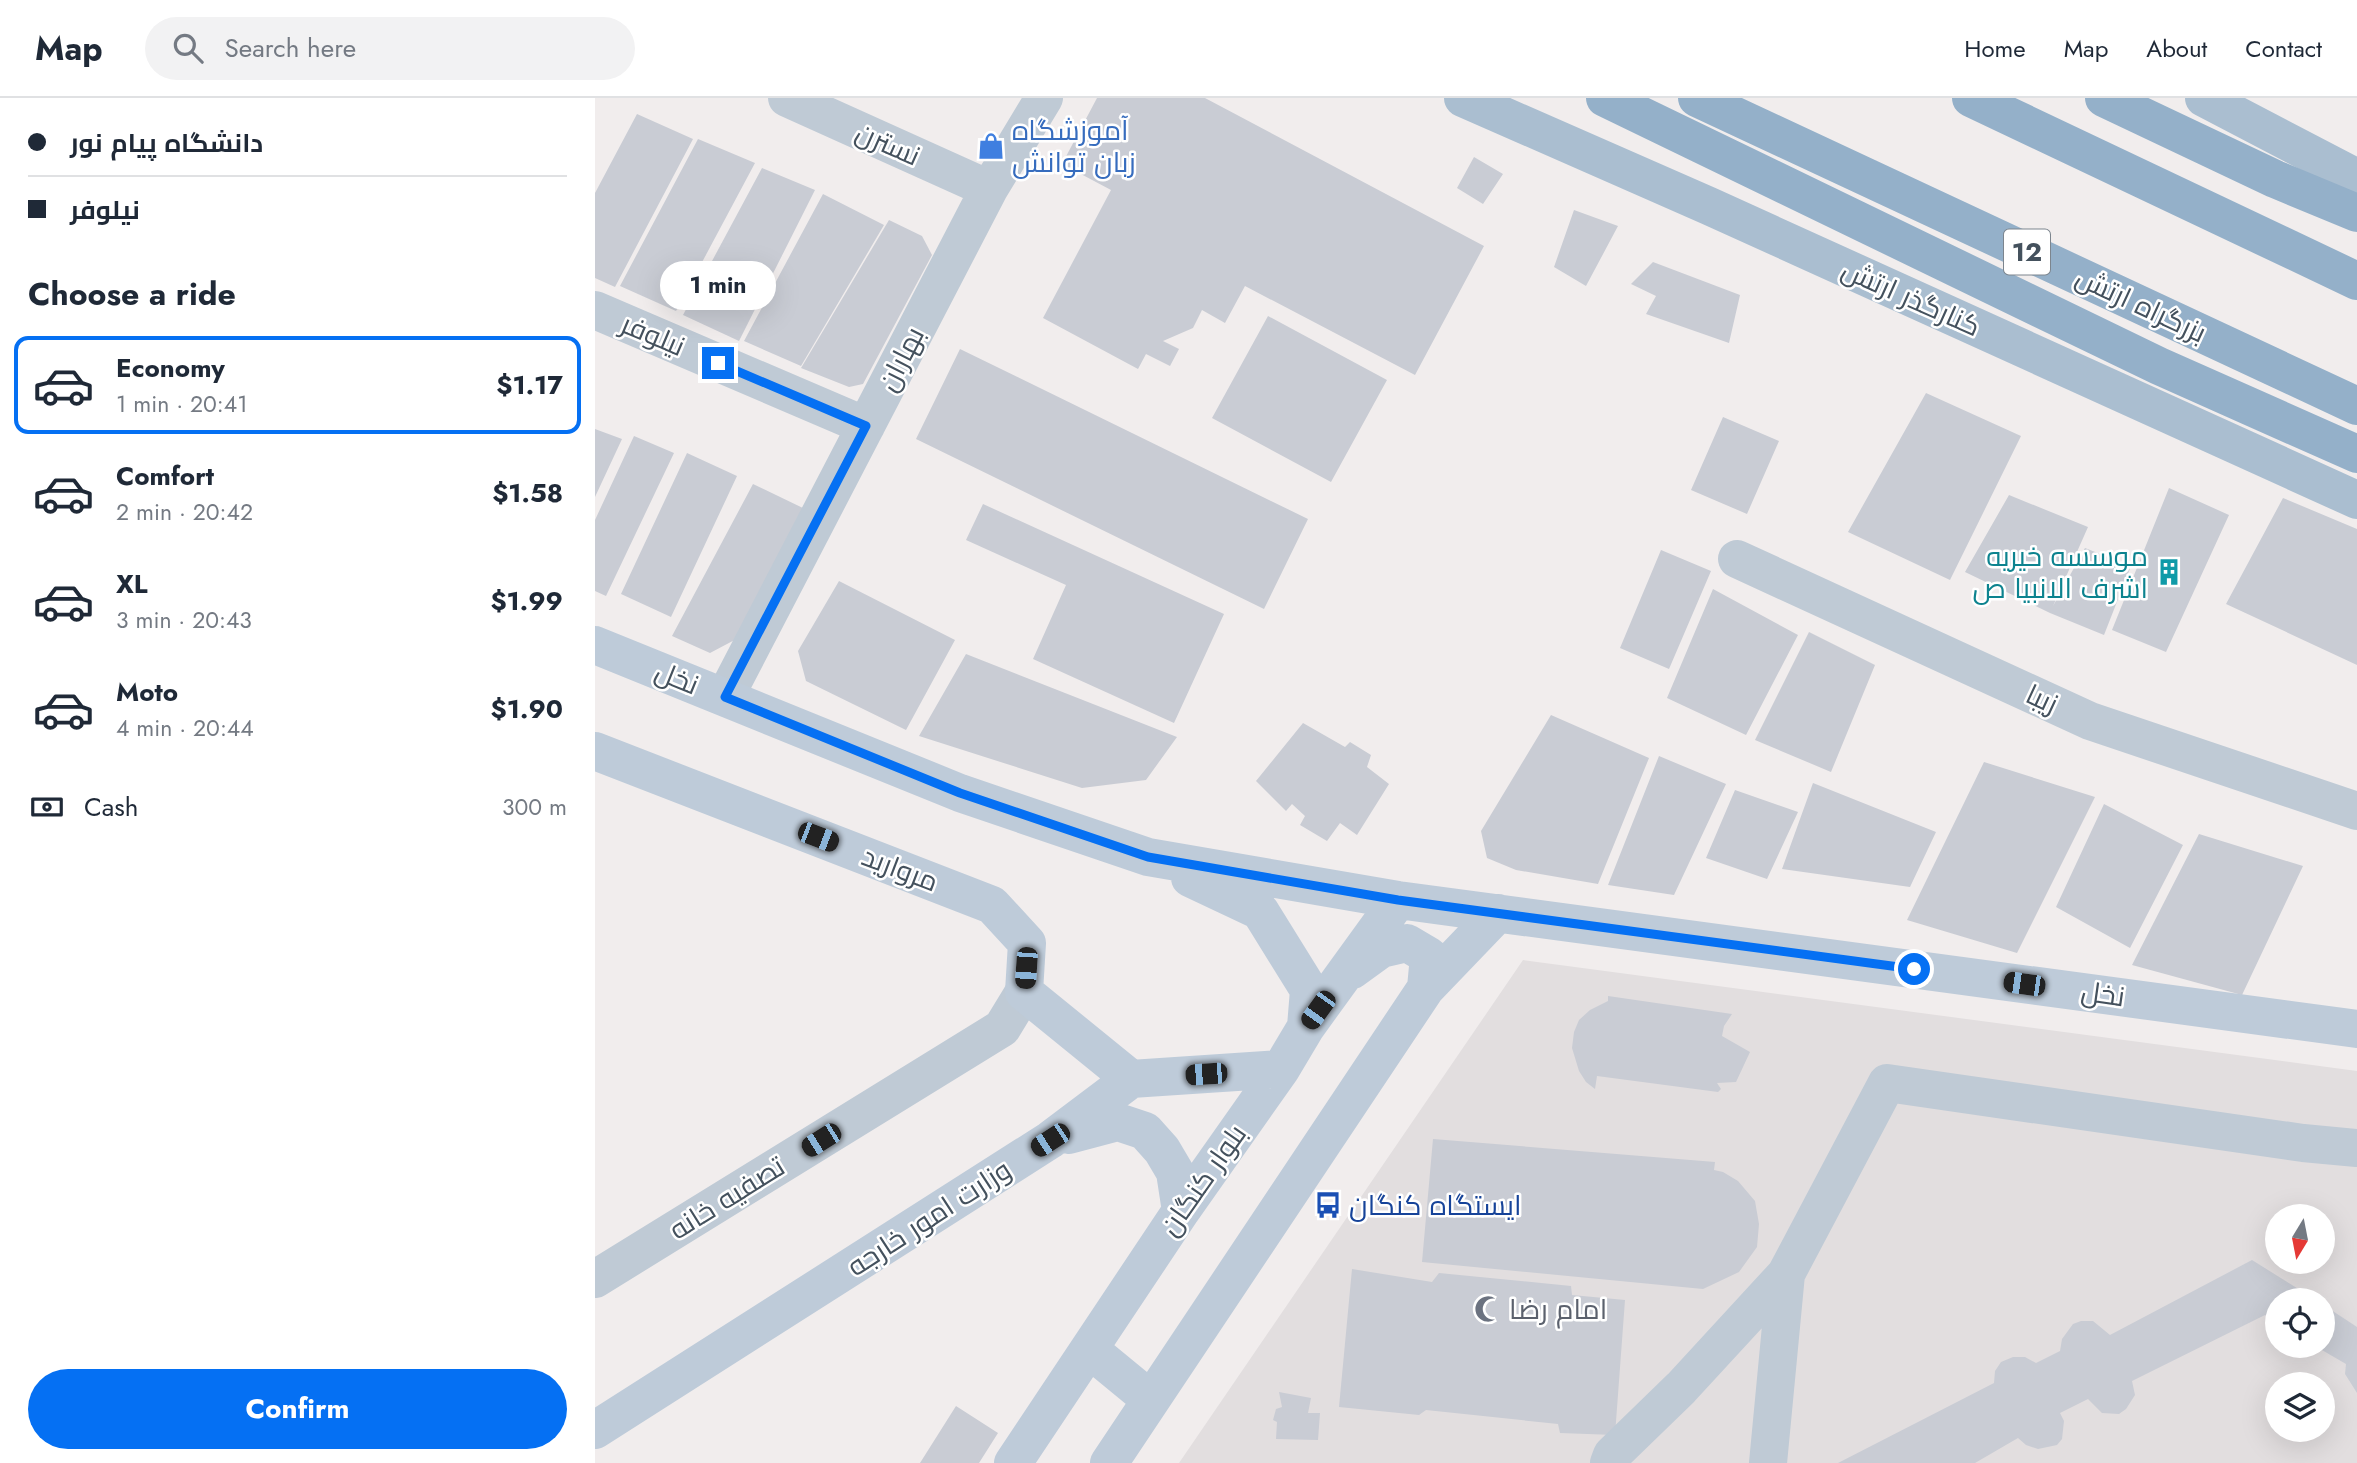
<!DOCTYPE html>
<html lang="en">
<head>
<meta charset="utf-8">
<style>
	:root { --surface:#fff; --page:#f2f2f3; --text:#1f2937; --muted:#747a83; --line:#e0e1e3; --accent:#0570f3 }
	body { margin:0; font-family:Jost,Cairo,sans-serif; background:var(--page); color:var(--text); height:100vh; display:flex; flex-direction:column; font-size:26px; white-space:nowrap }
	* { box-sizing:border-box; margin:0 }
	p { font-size:23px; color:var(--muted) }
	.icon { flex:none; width:38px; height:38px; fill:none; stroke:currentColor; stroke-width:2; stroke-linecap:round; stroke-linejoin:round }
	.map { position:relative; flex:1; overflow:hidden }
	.panel { display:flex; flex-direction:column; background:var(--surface); width:595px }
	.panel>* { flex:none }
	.guide { display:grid; align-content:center; height:154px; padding:0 28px; background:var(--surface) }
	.needle { width:46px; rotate:190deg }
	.controls { position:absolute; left:1670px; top:1106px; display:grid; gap:14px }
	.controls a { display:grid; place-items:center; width:70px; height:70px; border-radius:50%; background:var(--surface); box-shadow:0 7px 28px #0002; font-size:35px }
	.end { position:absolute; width:32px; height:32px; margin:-16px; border:9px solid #0570f3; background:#fff; box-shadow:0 0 0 4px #fff }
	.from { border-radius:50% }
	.bubble { position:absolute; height:49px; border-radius:24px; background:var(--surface); box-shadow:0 7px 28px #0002; font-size:23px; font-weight:700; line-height:49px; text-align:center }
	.car { position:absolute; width:21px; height:42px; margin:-21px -10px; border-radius:9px; box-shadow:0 0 5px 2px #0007; background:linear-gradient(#222 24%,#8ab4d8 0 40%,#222 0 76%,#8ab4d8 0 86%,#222 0) }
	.guide b { display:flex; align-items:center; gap:24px; height:66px; font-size:26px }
	.guide b+b { border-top:2px solid var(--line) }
	.guide i { width:18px; height:18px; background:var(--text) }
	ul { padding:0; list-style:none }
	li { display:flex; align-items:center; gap:21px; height:98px; margin:0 14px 10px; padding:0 14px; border:4px solid transparent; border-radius:14px }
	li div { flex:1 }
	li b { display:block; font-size:26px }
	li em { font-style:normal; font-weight:700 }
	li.selected { border-color:var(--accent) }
	li>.icon { width:63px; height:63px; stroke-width:1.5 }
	h2 { padding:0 28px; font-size:32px; line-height:84px }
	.pay { display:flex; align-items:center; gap:18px; height:77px; padding:0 28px; font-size:26px }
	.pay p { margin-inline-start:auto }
	.cta { display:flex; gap:14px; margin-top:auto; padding:14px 28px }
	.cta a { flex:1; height:80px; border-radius:42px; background:var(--accent); color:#fff; font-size:28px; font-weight:700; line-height:80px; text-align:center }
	header { display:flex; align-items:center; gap:42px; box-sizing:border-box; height:98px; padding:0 35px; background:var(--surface); border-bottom:2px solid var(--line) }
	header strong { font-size:33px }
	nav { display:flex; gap:38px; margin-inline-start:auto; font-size:24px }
	.search { width:490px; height:63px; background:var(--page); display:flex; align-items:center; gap:18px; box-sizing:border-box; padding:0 24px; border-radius:38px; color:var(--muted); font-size:26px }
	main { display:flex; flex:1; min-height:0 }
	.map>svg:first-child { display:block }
	.education { fill:#e2dedf; fill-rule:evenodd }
	.building { fill:#c9ccd4 }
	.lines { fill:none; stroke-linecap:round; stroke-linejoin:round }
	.minor { stroke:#bfcad5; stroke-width:38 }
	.secondary { stroke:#becbd9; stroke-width:38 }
	.primary { stroke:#aabed0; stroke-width:38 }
	.trunk { stroke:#94b0c9; stroke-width:38 }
	.route { stroke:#0570f3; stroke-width:9 }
	.labels { text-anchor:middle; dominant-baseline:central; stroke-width:5; stroke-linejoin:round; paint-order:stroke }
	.shield { fill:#fff; stroke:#7c858e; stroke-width:2 }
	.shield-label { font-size:26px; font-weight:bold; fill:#44515d }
	.shop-label { font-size:28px; fill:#366cbe; stroke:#fff; text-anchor:start }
	.street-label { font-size:28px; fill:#44515d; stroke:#fff }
	.culture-label { font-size:28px; fill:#0d838f; stroke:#fff; text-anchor:end }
	.transit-label { font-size:28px; fill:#164399; stroke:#fff; text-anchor:start }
	.worship-label { font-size:28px; fill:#5b616d; stroke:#fff; text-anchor:start }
</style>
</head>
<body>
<header>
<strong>Map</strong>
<div class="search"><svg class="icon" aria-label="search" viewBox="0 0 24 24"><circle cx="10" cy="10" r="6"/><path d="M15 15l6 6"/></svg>Search here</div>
<nav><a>Home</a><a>Map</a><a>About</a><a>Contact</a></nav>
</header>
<main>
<section class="panel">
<div class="guide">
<b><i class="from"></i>دانشگاه پیام نور</b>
<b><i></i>نیلوفر</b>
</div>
<h2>Choose a ride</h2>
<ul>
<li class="selected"><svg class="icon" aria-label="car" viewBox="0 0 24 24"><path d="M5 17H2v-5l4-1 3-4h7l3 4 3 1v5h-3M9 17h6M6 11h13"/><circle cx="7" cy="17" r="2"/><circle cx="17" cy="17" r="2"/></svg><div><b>Economy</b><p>1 min · 20:41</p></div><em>$1.17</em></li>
<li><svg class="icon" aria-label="car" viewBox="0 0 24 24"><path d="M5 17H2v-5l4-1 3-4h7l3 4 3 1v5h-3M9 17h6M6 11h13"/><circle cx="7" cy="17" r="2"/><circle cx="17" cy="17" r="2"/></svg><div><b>Comfort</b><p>2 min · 20:42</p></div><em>$1.58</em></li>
<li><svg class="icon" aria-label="car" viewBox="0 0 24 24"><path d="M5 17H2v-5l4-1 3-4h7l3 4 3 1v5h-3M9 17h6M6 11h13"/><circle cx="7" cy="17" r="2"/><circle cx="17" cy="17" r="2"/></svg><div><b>XL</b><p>3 min · 20:43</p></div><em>$1.99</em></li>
<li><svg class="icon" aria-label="car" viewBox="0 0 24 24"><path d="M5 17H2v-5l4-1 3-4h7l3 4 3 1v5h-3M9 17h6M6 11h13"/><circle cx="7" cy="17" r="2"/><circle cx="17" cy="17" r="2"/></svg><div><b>Moto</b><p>4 min · 20:44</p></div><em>$1.90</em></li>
</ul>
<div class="pay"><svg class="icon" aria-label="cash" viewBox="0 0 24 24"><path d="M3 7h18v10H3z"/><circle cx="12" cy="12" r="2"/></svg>Cash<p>300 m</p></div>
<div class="cta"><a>Confirm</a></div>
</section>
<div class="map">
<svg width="1762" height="1365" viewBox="0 0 1762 1365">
	<rect width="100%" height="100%" fill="#f1eded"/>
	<path class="education" d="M 928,862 L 1762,973 L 1762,1365 L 584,1365 ZM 1682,1118 L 1727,1118 L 1727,1164 L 1682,1164 ZM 1682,1202 L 1727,1202 L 1727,1248 L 1682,1248 ZM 1682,1286 L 1727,1286 L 1727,1332 L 1682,1332 Z"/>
	<path class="building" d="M 502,0 L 610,0 L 889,148 L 820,277 L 650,188 L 630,225 L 607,212 L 598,230 L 568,243 L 584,251 L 575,268 L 551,256 L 543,271 L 448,220 L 516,92 L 467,66 Z
		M 42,16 L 98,41 L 20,189 L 0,180 L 0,95 Z
		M 103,41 L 160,65 L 81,213 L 25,188 Z
		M 879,59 L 908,76 L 888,106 L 862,90 Z
		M 167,70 L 220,92 L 144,243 L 88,217 Z
		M 228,96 L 289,127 L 206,268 L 149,243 Z
		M 979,112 L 1023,128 L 991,188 L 959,169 Z
		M 294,122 L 327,138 L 337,157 L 268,286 L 254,289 L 206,270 Z
		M 1058,164 L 1145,197 L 1134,245 L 1051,216 L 1061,198 L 1036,186 Z
		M 673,218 L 792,282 L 736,384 L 617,320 Z
		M 365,251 L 713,421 L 669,511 L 321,341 Z
		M 1331,295 L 1426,338 L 1355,482 L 1253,434 Z
		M 1128,319 L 1184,343 L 1152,416 L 1096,392 Z
		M 0,331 L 27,341 L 0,399 Z
		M 39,338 L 79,355 L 11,498 L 0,493 L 0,422 Z
		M 92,355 L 142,378 L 76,519 L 26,496 Z
		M 158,386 L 210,411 L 149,537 L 115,555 L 77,538 Z
		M 1574,390 L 1634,417 L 1571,554 L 1517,532 Z
		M 1414,397 L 1493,429 L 1458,508 L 1490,450 L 1536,468 L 1509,537 L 1455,515 L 1370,474 Z
		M 1688,400 L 1762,431 L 1762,567 L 1631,506 Z
		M 388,406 L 629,516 L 579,625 L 438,561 L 471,487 L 371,442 Z
		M 1066,452 L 1116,473 L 1074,571 L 1025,550 Z
		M 244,483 L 360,542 L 311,632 L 211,583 L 203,553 Z
		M 1118,491 L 1203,537 L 1151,637 L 1072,600 Z
		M 1214,534 L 1280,567 L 1236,674 L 1160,642 Z
		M 371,556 L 582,639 L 551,682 L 487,690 L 324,638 Z
		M 956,617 L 1054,660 L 1003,786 L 921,772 L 892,760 L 886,733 Z
		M 708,625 L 750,649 L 755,644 L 776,657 L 772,669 L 794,686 L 762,737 L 745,725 L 732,743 L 705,727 L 710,718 L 697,706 L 691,713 L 661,683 Z
		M 1064,658 L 1131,686 L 1079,797 L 1013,787 Z
		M 1389,664 L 1500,699 L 1422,855 L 1312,822 Z
		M 1218,685 L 1341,734 L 1315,789 L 1187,771 Z
		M 1140,692 L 1203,714 L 1172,781 L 1111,760 Z
		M 1509,706 L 1588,747 L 1535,850 L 1461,809 Z
		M 1604,736 L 1708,768 L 1647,897 L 1537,867 Z
		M 1013,898 L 1137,916 L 1129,928 L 1127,938 L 1155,954 L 1141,984 L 1122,985 L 1126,991 L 1123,994 L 1002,978 L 1000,991 L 991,984 L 984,973 L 977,950 L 979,934 L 984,922 L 995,912 L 1013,903 Z
		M 838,1041 L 1120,1064 L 1119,1072 L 1128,1074 L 1143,1083 L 1160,1103 L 1164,1126 L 1162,1149 L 1144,1174 L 1108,1191 L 827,1164 Z
		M 1657,1162 L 1721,1202 L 1682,1202 L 1682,1224 L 1670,1217 L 1537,1283 L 1540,1297 L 1531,1311 L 1524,1316 L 1507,1315 L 1493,1301 L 1465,1315 L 1469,1323 L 1467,1341 L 1462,1347 L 1443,1351 L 1431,1347 L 1423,1340 L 1380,1365 L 1243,1365 L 1399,1285 L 1400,1273 L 1406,1264 L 1418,1259 L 1430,1259 L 1441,1265 L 1465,1253 L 1467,1241 L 1478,1226 L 1486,1223 L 1498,1223 L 1515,1237 Z
		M 757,1171 L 837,1184 L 844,1175 L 976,1188 L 977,1197 L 1030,1202 L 1020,1337 L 965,1335 L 963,1326 L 831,1312 L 824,1317 L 744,1309 Z
		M 1727,1206 L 1762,1229 L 1762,1295 L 1750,1276 L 1751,1266 L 1720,1248 L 1727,1248 Z
		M 684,1294 L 716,1300 L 713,1315 L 725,1315 L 723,1342 L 681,1341 L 682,1324 L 678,1322 L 681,1311 L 687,1309 Z
		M 361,1308 L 403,1335 L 384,1365 L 325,1365 Z"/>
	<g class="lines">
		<path class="minor" d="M 192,0 L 394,91
			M 0,212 L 271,328
			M 1142,461 L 1495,623 L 1762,713
			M 130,599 L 394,91 L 449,0
			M 0,1181 L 407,930 L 429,894
			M 1014,1365 L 1017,1357 L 1086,1290 L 1191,1176 L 1292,985 L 1708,1045 L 1762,1050
			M 1173,1365 L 1191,1176"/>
		<path class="secondary" d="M 0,547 L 365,695 L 553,759 L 803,802 L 1762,931
			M 0,653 L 397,807 L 432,845 L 429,894 L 536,981
			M 595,780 L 665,813 L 714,892 L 711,929
			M 757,872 L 786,851 L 812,845 L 834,858 L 831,890
			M 474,1037 L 523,1024 L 550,1033 L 567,1052 L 580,1074 L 586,1113
			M 494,1251 L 556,1302
			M 0,1332 L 455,1042 L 536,981 L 686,971
			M 418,1365 L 586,1113 L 686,971 L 711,929 L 803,802
			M 514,1365 L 831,890 L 903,815"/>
		<path class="primary" d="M 868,0 L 1114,108 L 1762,402
			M 1609,0 L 1762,80"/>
		<path class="trunk" d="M 1010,0 L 1564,268 L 1762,356
			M 1102,0 L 1762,308
			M 1376,0 L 1762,183
			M 1509,0 L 1680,81 L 1762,115"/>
	</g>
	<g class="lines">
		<path class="route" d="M 123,265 L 271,328 L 130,599 L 365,695 L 553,759 L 803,802 L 1319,871"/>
	</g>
	<defs>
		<symbol id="shop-bare" viewBox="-9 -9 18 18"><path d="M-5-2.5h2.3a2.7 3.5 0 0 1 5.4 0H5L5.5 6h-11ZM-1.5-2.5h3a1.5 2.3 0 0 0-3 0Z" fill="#3f7fe0" stroke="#fff" stroke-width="2.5" paint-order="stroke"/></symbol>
		<symbol id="building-bare" viewBox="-9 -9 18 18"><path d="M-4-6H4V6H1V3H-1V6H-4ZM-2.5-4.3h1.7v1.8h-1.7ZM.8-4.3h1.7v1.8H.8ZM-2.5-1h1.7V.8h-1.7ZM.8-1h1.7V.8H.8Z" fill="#0f9aa8" stroke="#fff" stroke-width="2.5" paint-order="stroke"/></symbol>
		<symbol id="bus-bare" viewBox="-9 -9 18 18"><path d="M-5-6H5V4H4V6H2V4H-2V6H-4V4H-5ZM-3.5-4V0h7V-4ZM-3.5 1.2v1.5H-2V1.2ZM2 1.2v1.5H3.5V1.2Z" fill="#1a4fb4" stroke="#fff" stroke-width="2.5" paint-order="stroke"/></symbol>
		<symbol id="mosque-bare" viewBox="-9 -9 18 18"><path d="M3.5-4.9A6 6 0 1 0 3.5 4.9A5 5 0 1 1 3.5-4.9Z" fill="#6b7280" stroke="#fff" stroke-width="2.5" paint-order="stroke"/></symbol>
	</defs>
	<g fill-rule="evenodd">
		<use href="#shop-bare" x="377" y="29" width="38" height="38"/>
		<use href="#building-bare" x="1555" y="455" width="38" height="38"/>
		<use href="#bus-bare" x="714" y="1088" width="38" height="38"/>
		<use href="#mosque-bare" x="874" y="1192" width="38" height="38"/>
	</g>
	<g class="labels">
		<rect class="shield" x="1409" y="131.5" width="46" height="45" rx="5"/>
		<g class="shield-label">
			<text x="1432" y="154">12</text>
		</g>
		<g class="shop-label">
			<text x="417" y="32">آموزشگاه<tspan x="417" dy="32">زبان توانش</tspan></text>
		</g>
		<g class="street-label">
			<text transform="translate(293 46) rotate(24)">نسترن</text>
			<text transform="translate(1316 200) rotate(24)">کنارگذر ارتش</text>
			<text transform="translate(1546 207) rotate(25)">بزرگراه ارتش</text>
			<text transform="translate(58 237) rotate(23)">نیلوفر</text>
			<text transform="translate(306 261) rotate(-63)">بهاران</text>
			<text transform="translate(82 580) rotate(22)">نخل</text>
			<text transform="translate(1447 601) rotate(25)">زیبا</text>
			<text transform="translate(305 771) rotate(21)">مروارید</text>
			<text transform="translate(1508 896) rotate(8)">نخل</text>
			<text transform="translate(608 1082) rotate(-55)">بلوار کنگان</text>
			<text transform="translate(132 1100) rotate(-32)">تصفیه خانه</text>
			<text transform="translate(334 1120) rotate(-33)">وزارت امور خارجه</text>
		</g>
		<g class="culture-label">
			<text x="1553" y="458">موسسه خیریه<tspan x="1553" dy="32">اشرف الانبیا ص</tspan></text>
		</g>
		<g class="transit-label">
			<text x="754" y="1107">ایستگاه کنگان</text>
		</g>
		<g class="worship-label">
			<text x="914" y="1211">امام رضا</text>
		</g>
	</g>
</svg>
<div class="controls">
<a><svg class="needle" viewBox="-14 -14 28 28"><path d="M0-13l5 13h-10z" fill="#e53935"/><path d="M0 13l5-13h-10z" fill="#747a83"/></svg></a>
<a><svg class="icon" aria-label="locate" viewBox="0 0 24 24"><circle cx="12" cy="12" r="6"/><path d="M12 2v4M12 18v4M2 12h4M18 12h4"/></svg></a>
<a><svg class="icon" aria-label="layers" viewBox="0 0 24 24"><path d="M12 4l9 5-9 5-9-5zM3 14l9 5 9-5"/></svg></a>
</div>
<i class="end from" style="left:1319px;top:871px"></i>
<i class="end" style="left:123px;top:265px"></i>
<div class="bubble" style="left:65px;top:163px;width:116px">1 min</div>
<i class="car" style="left:223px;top:739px;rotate:111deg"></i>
<i class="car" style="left:431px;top:870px;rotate:184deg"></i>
<i class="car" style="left:1429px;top:886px;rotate:278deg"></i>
<i class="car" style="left:723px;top:912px;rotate:216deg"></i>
<i class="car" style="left:611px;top:976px;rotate:266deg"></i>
<i class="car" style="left:226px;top:1042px;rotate:238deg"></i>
<i class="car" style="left:455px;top:1042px;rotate:237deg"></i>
</div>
</main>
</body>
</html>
